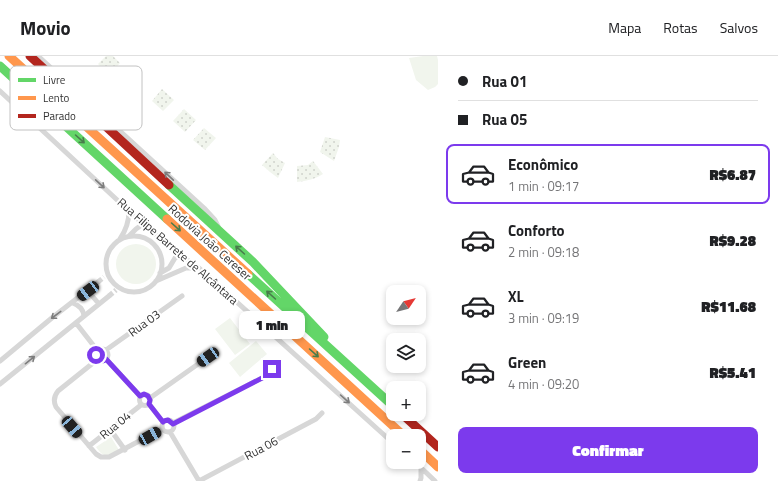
<!DOCTYPE html>
<html lang="pt">
<head>
<meta charset="utf-8">
<style>
	:root { --surface:#fff; --page:#f6f6f6; --text:#202124; --muted:#757577; --line:#e0e0e0; --accent:#7c3aed }
	body { margin:0; font-family:"Titillium Web",sans-serif; background:var(--page); color:var(--text); height:100vh; display:flex; flex-direction:column; font-size:15px; white-space:nowrap }
	* { box-sizing:border-box; margin:0 }
	p { font-size:13px; color:var(--muted) }
	.icon { flex:none; width:22px; height:22px; fill:none; stroke:currentColor; stroke-width:2; stroke-linecap:round; stroke-linejoin:round }
	.map { position:relative; flex:1; overflow:hidden }
	.details { display:flex; flex-direction:column; background:var(--surface); width:340px }
	.details>* { flex:none }
	.guide { display:grid; align-content:center; height:88px; padding:0 20px; background:var(--surface) }
	.needle { width:26px; rotate:55deg }
	.tools { position:absolute; left:386px; top:229px; display:grid; gap:8px }
	.tools a { display:grid; place-items:center; width:40px; height:40px; border-radius:8px; background:var(--surface); box-shadow:0 2px 6px #0003; font-size:20px }
	.end { position:absolute; width:18px; height:18px; margin:-9px; border:5px solid #7c3aed; background:#fff; box-shadow:0 0 0 2px #fff }
	.from { border-radius:50% }
	.bubble { position:absolute; height:28px; border-radius:8px; background:var(--surface); box-shadow:0 2px 6px #0003; font-size:13px; font-weight:800; line-height:28px; text-align:center }
	.car { position:absolute; width:12px; height:24px; margin:-12px -6px; border-radius:5px; box-shadow:0 0 3px 1px #0007; background:linear-gradient(#222 24%,#8ab4d8 0 40%,#222 0 76%,#8ab4d8 0 86%,#222 0) }
	.guide b { display:flex; align-items:center; gap:14px; height:38px; font-size:15px }
	.guide b+b { border-top:1px solid var(--line) }
	.guide i { width:10px; height:10px; background:var(--text) }
	ul { padding:0; list-style:none }
	li { display:flex; align-items:center; gap:12px; height:60px; margin:0 8px 6px; padding:0 12px; border:2px solid transparent; border-radius:8px }
	li div { flex:1 }
	li b { display:block; font-size:15px }
	li em { font-style:normal; font-weight:800 }
	li.on { border-color:var(--accent) }
	li>.icon { width:36px; height:36px; stroke-width:1.5 }
	.cta { display:flex; gap:8px; margin-top:auto; padding:8px 20px }
	.cta a { flex:1; height:46px; border-radius:8px; background:var(--accent); color:#fff; font-size:16px; font-weight:800; line-height:46px; text-align:center }
	header { display:flex; align-items:center; gap:24px; box-sizing:border-box; height:56px; padding:0 20px; background:var(--surface); border-bottom:1px solid var(--line) }
	header strong { font-size:19px }
	nav { display:flex; gap:22px; margin-inline-start:auto; font-size:14px }
	main { display:flex; flex:1; min-height:0 }
	.map>svg:first-child { display:block }
	.grass { fill:url(#grass-dots) }
	.green { fill:#f1f5ed }
	.lines { fill:none; stroke-linecap:round; stroke-linejoin:round }
	.street-tunnel { stroke:#d6d6d6; stroke-width:5; stroke-dasharray:5 2.5; stroke-linecap:butt }
	.street { stroke:#d7d7d7; stroke-width:5 }
	.fast { stroke:#63d668; stroke-width:9 }
	.slow { stroke:#ff974d; stroke-width:9 }
	.jam { stroke:#b3261e; stroke-width:9 }
	.oneway { stroke:#497c4b }
	.oneway2 { stroke:#7d7d7d }
	.route { stroke:#7c3aed; stroke-width:5 }
	.labels { text-anchor:middle; dominant-baseline:central; stroke-width:4; stroke-linejoin:round; paint-order:stroke }
	.street-label { font-size:12px; fill:#333; stroke:#fff }
	.key { fill:#fff; stroke:#c2c2c2; stroke-width:1 }
	.key-label { font-size:11px; fill:#333 }
</style>
</head>
<body>
<header>
<strong>Movio</strong>
<nav><a>Mapa</a><a>Rotas</a><a>Salvos</a></nav>
</header>
<main>
<div class="map">
<svg width="438" height="425" viewBox="0 0 438 425">
	<defs>
		<pattern id="grass-dots" width="8" height="8" patternUnits="userSpaceOnUse"><rect width="8" height="8" fill="#f1f5ed"/><path d="M2 2h.1M6 6h.1" fill="none" stroke="#cfd2cc" stroke-width="1.8" stroke-linecap="round"/></pattern>
	</defs>
	<rect width="100%" height="100%" fill="#fff"/>
	<path class="grass" d="M 106,0 L 113,0 L 120,7 L 109,19 L 98,8 Z
		M 162,33 L 174,44 L 163,55 L 152,45 Z
		M 184,53 L 196,64 L 185,76 L 173,65 Z
		M 204,72 L 216,82 L 205,94 L 193,84 Z
		M 325,81 L 340,84 L 339,91 L 334,105 L 320,96 Z
		M 273,97 L 278,103 L 285,107 L 278,122 L 270,116 L 262,109 Z
		M 313,105 L 323,118 C 315,123 307,125 297,126 L 297,110 L 308,109 Z"/>
	<path class="green" d="M 423,0 L 437,0 L 438,4 L 438,28 L 435,31 L 428,34 L 416,24 L 409,2 Z
		M116 208a20 20 0 1 1 40 0a20 20 0 1 1-40 0Z
		M 230,262 L 250,288 L 235,299 L 215,273 Z
		M 256,285 L 267,298 L 240,321 L 229,307 Z
		M 111,381 L 119,394 C 108,400 104,403 96,391 Z"/>
	<g class="lines">
		<path class="street-tunnel" d="M 98,226 L 104,221
			M 109,240 L 116,234"/>
		<path class="street" d="M 38,0 L 204,152 L 215,164 L 218,170
			M 0,35 L 143,168 L 180,199 L 199,212 L 393,387
			M 129,180 L 136,173 L 143,168
			M106 208a28 28 0 1 1 56 0a28 28 0 1 1-56 0Z
			M 120,183 C 126,174 129,166 129,155
			M 160,217 L 169,212 L 175,202 L 180,199
			M 156,225 L 186,212 L 198,212
			M 88,235 L 99,248
			M 73,247 C 80,250 83,253 84,260
			M 76,267 L 97,294
			M96 299a6 6 0 1 1 12 0a6 6 0 1 1-12 0Z
			M 106,294 L 182,240
			M 98,303 L 58,335 C 54,340 53,345 56,351 L 96,398 L 101,401 L 109,401 L 162,373
			M 106,303 L 140,340
			M 0,305 L 53,261 L 98,226
			M 0,328 L 109,240
			M139.5 344a5.5 5.5 0 1 1 11 0a5.5 5.5 0 1 1-11 0Z
			M 150,342 L 208,301 L 216,299
			M 149,348 L 163,366
			M162 370a6 6 0 1 1 12 0a6 6 0 1 1-12 0Z
			M 173,367 L 266,320 L 272,313
			M 110,373 L 125,394
			M 170,376 L 199,425
			M 89,390 L 141,349
			M 415,406 L 435,425
			M 199,425 L 316,363 L 322,357
			M 420,425 L 421,422 L 421,412"/>
		<path class="fast" d="M 0,10 L 167,163
			M 169,129 L 253,206 L 324,281
			M 248,218 L 393,350"/>
		<path class="slow" d="M 9,0 L 248,218
			M 167,163 L 404,380
			M 419,393 L 438,411"/>
		<path class="jam" d="M 30,0 L 169,129
			M 402,358 L 438,391"/>
	</g>
	<defs><path id="oneway-shaft" d="M-6 0H5M1.5-3L5.5 0L1.5 3" fill="none" stroke-width="1.6" stroke-linecap="round" stroke-linejoin="round"/></defs>
	<g class="oneway">
		<use href="#oneway-shaft" transform="translate(80 83) rotate(42)"/>
		<use href="#oneway-shaft" transform="translate(176 171) rotate(42)"/>
		<use href="#oneway-shaft" transform="translate(240 194) rotate(-138)"/>
		<use href="#oneway-shaft" transform="translate(271 239) rotate(-138)"/>
		<use href="#oneway-shaft" transform="translate(314 297) rotate(42)"/>
	</g>
	<g class="oneway2">
		<use href="#oneway-shaft" transform="translate(169 120) rotate(-137)"/>
		<use href="#oneway-shaft" transform="translate(100 128) rotate(43)"/>
		<use href="#oneway-shaft" transform="translate(56 259) rotate(143)"/>
		<use href="#oneway-shaft" transform="translate(30 304) rotate(-39)"/>
		<use href="#oneway-shaft" transform="translate(345 343) rotate(42)"/>
	</g>
	<g class="lines">
		<path class="route" d="M 96,299 C 97,304 102,307 106,303 L 140,340 L 144,338 L 148,340 L 150,344 L 149,348 L 163,366 L 164,365 L 168,364 L 173,368 L 266,320 L 272,313"/>
	</g>
	<g class="labels">
		<g class="street-label">
			<text transform="translate(210 186) rotate(42)">Rodovia João Cereser</text>
			<text transform="translate(178 195) rotate(41)">Rua Filipe Barrete de Alcântara</text>
			<text transform="translate(144 267) rotate(-36)">Rua 03</text>
			<text transform="translate(115 369) rotate(-39)">Rua 04</text>
			<text transform="translate(261 392) rotate(-28)">Rua 06</text>
		</g>
	</g>
	<rect x="10" y="10" width="132" height="64" rx="6" class="key"/>
	<rect x="18" y="22" width="18" height="4" fill="#63d668"/>
	<rect x="18" y="40" width="18" height="4" fill="#ff974d"/>
	<rect x="18" y="58" width="18" height="4" fill="#b3261e"/>
	<g class="key-label">
		<text x="43" y="28">Livre</text>
		<text x="43" y="46">Lento</text>
		<text x="43" y="64">Parado</text>
	</g>
</svg>
<div class="tools">
<a><svg class="needle" viewBox="-14 -14 28 28"><path d="M0-13l5 13h-10z" fill="#e53935"/><path d="M0 13l5-13h-10z" fill="#757577"/></svg></a>
<a><svg class="icon" aria-label="layers" viewBox="0 0 24 24"><path d="M12 4l9 5-9 5-9-5zM3 14l9 5 9-5"/></svg></a>
<a>+</a>
<a>−</a>
</div>
<i class="end from" style="left:96px;top:299px"></i>
<i class="end" style="left:272px;top:313px"></i>
<div class="bubble" style="left:239px;top:255px;width:66px">1 min</div>
<i class="car" style="left:88px;top:235px;rotate:233deg"></i>
<i class="car" style="left:208px;top:301px;rotate:235deg"></i>
<i class="car" style="left:72px;top:371px;rotate:139deg"></i>
<i class="car" style="left:150px;top:380px;rotate:61deg"></i>
</div>
<section class="details">
<div class="guide">
<b><i class="from"></i>Rua 01</b>
<b><i></i>Rua 05</b>
</div>
<ul>
<li class="on"><svg class="icon" aria-label="car" viewBox="0 0 24 24"><path d="M5 17H2v-5l4-1 3-4h7l3 4 3 1v5h-3M9 17h6M6 11h13"/><circle cx="7" cy="17" r="2"/><circle cx="17" cy="17" r="2"/></svg><div><b>Econômico</b><p>1 min · 09:17</p></div><em>R$6.87</em></li>
<li><svg class="icon" aria-label="car" viewBox="0 0 24 24"><path d="M5 17H2v-5l4-1 3-4h7l3 4 3 1v5h-3M9 17h6M6 11h13"/><circle cx="7" cy="17" r="2"/><circle cx="17" cy="17" r="2"/></svg><div><b>Conforto</b><p>2 min · 09:18</p></div><em>R$9.28</em></li>
<li><svg class="icon" aria-label="car" viewBox="0 0 24 24"><path d="M5 17H2v-5l4-1 3-4h7l3 4 3 1v5h-3M9 17h6M6 11h13"/><circle cx="7" cy="17" r="2"/><circle cx="17" cy="17" r="2"/></svg><div><b>XL</b><p>3 min · 09:19</p></div><em>R$11.68</em></li>
<li><svg class="icon" aria-label="car" viewBox="0 0 24 24"><path d="M5 17H2v-5l4-1 3-4h7l3 4 3 1v5h-3M9 17h6M6 11h13"/><circle cx="7" cy="17" r="2"/><circle cx="17" cy="17" r="2"/></svg><div><b>Green</b><p>4 min · 09:20</p></div><em>R$5.41</em></li>
</ul>
<div class="cta"><a>Confirmar</a></div>
</section>
</main>
</body>
</html>
